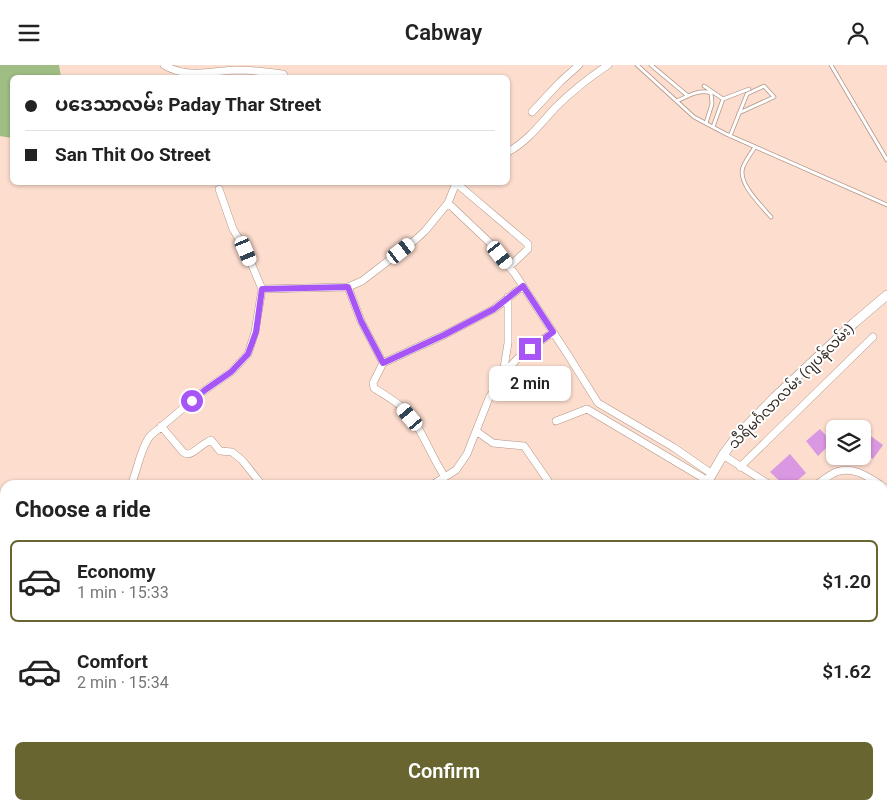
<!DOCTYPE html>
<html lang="en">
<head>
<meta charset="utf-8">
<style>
	:root { --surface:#fff; --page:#f2f2f2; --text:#222; --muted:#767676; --line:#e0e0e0; --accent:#686531 }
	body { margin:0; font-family:Roboto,"Noto Sans Myanmar",sans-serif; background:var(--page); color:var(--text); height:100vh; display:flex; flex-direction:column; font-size:19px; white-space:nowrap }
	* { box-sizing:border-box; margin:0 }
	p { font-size:16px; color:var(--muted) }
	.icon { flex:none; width:28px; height:28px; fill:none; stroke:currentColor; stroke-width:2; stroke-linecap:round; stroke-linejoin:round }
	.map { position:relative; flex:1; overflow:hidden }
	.panel { position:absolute; left:0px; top:415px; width:888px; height:330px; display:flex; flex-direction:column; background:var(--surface); border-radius:15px 15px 0 0; box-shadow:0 1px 4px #0004 }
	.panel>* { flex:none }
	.top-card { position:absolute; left:10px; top:10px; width:500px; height:110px; border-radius:8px; box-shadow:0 1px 4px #0004; display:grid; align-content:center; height:110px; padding:0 15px; background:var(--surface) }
	.buttons { position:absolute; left:826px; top:355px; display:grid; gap:10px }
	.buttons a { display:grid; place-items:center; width:45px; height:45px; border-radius:8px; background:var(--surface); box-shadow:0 1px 4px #0004; font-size:25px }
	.end { position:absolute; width:22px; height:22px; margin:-11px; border:6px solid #a855f7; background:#fff; box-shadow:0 0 0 2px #fff }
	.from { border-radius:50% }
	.bubble { position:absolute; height:35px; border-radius:8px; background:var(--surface); box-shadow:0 1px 4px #0004; font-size:16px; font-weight:600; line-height:35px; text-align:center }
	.car { position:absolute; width:15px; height:30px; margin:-15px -8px; border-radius:6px; box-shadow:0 0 4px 1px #0007; background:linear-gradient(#fff 24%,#345 0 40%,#fff 0 76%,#345 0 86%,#fff 0) }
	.top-card b { display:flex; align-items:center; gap:18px; height:48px; font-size:19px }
	.top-card b+b { border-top:1px solid var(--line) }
	.top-card i { width:12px; height:12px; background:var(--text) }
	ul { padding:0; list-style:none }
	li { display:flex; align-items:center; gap:15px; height:82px; margin:0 10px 8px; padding:0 5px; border:2px solid transparent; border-radius:8px }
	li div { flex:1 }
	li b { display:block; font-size:19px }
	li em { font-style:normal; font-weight:600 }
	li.current { border-color:var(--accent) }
	li>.icon { width:45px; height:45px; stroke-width:1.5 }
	h2 { padding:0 15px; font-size:22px; line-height:60px }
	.button { display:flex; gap:10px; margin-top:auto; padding:10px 15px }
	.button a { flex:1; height:58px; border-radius:8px; background:var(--accent); color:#fff; font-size:20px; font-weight:600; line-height:58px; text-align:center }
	header { display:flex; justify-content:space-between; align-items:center; height:65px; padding:0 15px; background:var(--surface); font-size:22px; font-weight:600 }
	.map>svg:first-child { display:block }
	.green { fill:#9fbd84 }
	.building { fill:#da97e2 }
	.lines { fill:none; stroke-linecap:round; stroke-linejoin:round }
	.service-casing { stroke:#b19587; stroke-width:4.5 }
	.minor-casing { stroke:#b19587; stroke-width:8 }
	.tertiary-casing { stroke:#b19587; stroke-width:10 }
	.service { stroke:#fff; stroke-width:3 }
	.minor { stroke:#fff; stroke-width:7 }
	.tertiary { stroke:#fff; stroke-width:9 }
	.route { stroke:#a855f7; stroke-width:6 }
	.labels { text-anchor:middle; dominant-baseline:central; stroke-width:4; stroke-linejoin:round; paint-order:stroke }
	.street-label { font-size:14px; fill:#332822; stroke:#fff }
</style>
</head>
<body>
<header><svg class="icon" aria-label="menu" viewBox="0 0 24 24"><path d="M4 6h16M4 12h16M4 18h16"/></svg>Cabway<svg class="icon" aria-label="person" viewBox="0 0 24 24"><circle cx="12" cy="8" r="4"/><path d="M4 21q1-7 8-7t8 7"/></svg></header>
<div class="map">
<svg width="887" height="745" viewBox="0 0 887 745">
	<rect width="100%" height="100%" fill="#fcddce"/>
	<path class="green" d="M 0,0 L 59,0 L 61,12 L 12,12 L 12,73 L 0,71 Z"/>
	<path class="building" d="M 820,364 L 832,377 L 818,391 L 806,376 Z
		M 868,369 L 883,380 L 873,394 L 862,386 L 862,377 Z
		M 790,389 L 806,408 L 792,420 L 784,420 L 770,407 Z"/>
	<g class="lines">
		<defs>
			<path id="service" d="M 637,0 L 694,52 L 726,69 L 887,140
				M 651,0 L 688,31
				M 831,0 L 887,95
				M 704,21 L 723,34
				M 677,36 C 688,31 699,24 711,28 L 712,39 L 706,58
				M 739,48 L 774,32 L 764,21 L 747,29
				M 713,62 L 723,34 L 749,24
				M 730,71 L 747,29
				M 755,82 C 751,88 746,95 743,102 C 737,118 761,140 771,152
				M 587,740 L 594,745"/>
			<path id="minor" d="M 164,0 C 187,14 211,6 236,5 C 252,5 267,7 283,9 L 285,12
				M 532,47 L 560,17 L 579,0
				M 508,87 C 528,76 541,58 556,42 C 572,26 590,12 608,0
				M 456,118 L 448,138 L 490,178 L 515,209 L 568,290 L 598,338 L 673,382 L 712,409
				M 456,118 L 528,179 L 528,184 L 509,202
				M 348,222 L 361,256 L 383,298
				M 262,224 L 348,222 L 362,216 L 414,176 L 425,166 L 448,138
				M 503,309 L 508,278 L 508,232
				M 556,356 L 587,344 L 604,354 L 708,416
				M 161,361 L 183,387 C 184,387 186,389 187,389 C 193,390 204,377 211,375 L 220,386 L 232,387 L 242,395 L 262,420
				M 476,366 L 493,378 L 524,381 L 551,420
				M 723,390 L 770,420
				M 740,402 L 873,272
				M 445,412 C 430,390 422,362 403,343 C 394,335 383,329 374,323 L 373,318 L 383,298 L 444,270 L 494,244 L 523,221
				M 131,420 C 138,404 140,384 150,371 L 205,325 L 231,307 L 248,289 L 255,267 L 262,224 L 246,186 L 233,164 L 219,124
				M 432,420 L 456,405 L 467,389 L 489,333 L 508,304 L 518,293 L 553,267
				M 816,420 C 822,416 829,410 836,407 C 853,401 867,411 881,420
				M 882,421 L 887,425
				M 882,489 L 887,491
				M 882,545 L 887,548
				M 0,605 L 5,602
				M 0,680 L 5,683
				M 373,740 L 376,745
				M 554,740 L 558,745
				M 167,743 L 171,745
				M 856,744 L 856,745
				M 325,745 L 337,740
				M 424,745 L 428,740"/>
			<path id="tertiary" d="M 707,420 L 708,416 L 723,390 L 737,371 L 775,332 L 854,258 L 887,230
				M 636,745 L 637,740"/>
		</defs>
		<use href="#service" class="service-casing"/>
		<use href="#minor" class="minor-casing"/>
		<use href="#tertiary" class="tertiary-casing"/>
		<use href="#service" class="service"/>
		<use href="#minor" class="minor"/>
		<use href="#tertiary" class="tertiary"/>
	</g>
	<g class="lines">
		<path class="route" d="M 192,336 L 205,325 L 231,307 L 248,289 L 256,267 L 262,224 L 348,222 L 361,256 L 383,298 L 444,270 L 494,244 L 523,221 L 553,267 L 530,284"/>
	</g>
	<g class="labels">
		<g class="street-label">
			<text transform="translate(791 321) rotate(-45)">သီရိမင်္ဂလာလမ်း (ဂျပန်လမ်း)</text>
		</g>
	</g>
</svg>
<div class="buttons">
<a><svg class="icon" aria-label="layers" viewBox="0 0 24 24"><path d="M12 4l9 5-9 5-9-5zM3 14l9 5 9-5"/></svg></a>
</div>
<i class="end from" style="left:192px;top:336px"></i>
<i class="end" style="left:530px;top:284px"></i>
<div class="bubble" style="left:489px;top:301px;width:82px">2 min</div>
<i class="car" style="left:246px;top:186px;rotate:157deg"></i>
<i class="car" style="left:401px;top:186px;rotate:52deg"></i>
<i class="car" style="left:500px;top:190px;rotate:142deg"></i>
<i class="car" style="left:410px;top:352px;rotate:320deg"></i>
<div class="top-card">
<b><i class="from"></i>ပဒေသာလမ်း Paday Thar Street</b>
<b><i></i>San Thit Oo Street</b>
</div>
<section class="panel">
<h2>Choose a ride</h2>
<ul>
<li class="current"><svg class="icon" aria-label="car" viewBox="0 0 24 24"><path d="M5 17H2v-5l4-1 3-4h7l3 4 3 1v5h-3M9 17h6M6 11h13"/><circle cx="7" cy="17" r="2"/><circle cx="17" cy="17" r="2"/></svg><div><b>Economy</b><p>1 min · 15:33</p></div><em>$1.20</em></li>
<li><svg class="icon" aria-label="car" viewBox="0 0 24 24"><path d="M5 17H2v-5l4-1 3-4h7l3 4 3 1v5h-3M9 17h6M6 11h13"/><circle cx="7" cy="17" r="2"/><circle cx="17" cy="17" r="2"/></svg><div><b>Comfort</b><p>2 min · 15:34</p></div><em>$1.62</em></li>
</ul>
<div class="button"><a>Confirm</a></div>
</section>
</div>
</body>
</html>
